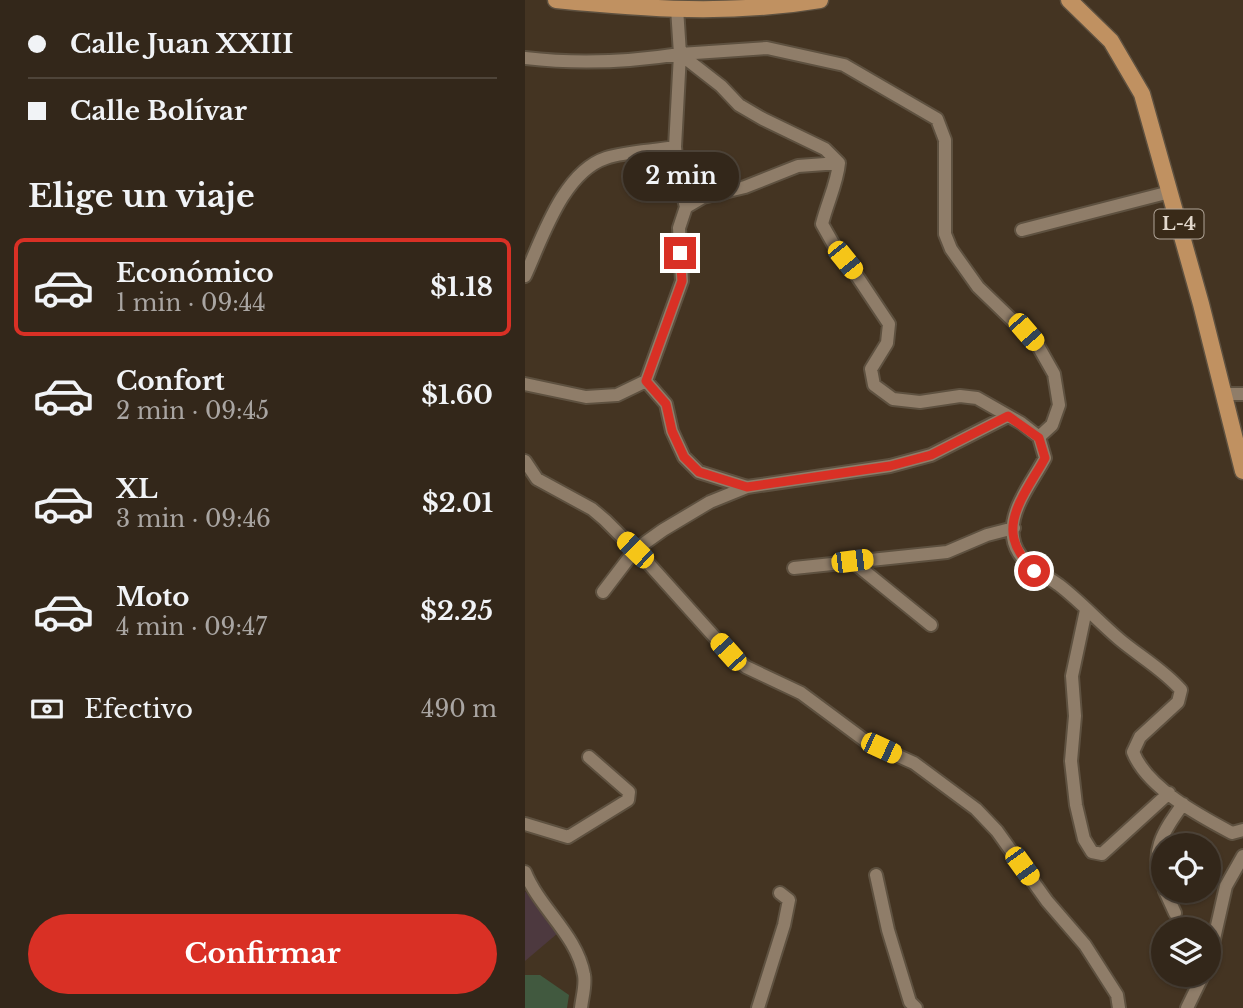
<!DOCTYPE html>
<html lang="es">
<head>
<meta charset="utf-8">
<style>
	:root { --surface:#33271a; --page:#3b2f23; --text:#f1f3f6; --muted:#a9a5a2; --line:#4e4439; --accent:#d93025 }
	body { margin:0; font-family:"Libre Baskerville",serif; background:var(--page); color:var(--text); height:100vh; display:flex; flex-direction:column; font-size:26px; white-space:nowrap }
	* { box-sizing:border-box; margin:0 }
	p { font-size:23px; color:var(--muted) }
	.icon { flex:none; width:38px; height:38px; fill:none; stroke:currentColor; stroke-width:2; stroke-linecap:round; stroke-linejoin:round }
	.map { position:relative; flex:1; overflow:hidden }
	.panel { display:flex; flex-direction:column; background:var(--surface); width:525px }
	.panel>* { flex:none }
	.banner { display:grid; align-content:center; height:154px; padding:0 28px; background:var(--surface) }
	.buttons { position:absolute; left:626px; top:833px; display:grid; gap:14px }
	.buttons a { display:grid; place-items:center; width:70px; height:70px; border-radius:50%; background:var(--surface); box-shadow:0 2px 5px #0004,0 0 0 2px var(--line); font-size:35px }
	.end { position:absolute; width:32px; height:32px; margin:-16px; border:9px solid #d93025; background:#fff; box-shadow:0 0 0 4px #fff }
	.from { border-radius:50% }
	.bubble { position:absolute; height:49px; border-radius:24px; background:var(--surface); box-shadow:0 2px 5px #0004,0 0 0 2px var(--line); font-size:23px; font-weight:700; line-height:49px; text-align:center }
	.car { position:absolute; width:21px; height:42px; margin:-21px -10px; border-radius:9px; box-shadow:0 0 5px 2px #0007; background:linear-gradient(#f5c518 24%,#345 0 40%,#f5c518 0 76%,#345 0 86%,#f5c518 0) }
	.banner b { display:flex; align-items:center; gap:24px; height:66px; font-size:26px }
	.banner b+b { border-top:2px solid var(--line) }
	.banner i { width:18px; height:18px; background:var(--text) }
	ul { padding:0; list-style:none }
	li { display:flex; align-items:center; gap:21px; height:98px; margin:0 14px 10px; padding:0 14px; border:4px solid transparent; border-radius:10px }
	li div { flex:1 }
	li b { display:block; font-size:26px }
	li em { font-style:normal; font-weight:700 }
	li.current { border-color:var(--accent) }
	li>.icon { width:63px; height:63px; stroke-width:1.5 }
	h2 { padding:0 28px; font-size:32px; line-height:84px }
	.pay { display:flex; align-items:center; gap:18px; height:77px; padding:0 28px; font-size:26px }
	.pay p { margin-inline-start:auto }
	.cta { display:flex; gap:14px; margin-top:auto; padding:14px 28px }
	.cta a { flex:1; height:80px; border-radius:42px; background:var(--accent); color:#fff; font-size:28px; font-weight:700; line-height:80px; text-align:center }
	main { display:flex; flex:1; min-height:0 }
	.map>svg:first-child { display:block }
	.industrial { fill:#4d393f }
	.green { fill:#41593f }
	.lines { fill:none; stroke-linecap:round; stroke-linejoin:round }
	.minor-casing { stroke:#5e5140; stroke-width:16 }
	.major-casing { stroke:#5e5140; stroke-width:19 }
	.minor { stroke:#8f7d69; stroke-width:12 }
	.major { stroke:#c09161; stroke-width:16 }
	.route { stroke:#d93025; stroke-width:9 }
	.labels { text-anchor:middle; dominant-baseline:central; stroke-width:5; stroke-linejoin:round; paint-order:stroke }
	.shield { fill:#392a18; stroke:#b0a497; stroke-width:2 }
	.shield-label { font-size:18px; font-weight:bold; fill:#e3d9cd }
</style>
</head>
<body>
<main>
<section class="panel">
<div class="banner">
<b><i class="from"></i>Calle Juan XXIII</b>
<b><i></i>Calle Bolívar</b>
</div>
<h2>Elige un viaje</h2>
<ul>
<li class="current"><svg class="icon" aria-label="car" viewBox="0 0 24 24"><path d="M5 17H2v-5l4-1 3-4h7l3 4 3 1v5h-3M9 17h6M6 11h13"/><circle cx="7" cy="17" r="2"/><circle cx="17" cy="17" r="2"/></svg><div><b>Económico</b><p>1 min · 09:44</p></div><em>$1.18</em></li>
<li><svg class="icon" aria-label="car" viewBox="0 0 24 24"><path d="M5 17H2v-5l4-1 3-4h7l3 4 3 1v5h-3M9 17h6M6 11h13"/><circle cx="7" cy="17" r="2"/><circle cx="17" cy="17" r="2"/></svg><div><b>Confort</b><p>2 min · 09:45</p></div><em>$1.60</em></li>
<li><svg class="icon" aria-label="car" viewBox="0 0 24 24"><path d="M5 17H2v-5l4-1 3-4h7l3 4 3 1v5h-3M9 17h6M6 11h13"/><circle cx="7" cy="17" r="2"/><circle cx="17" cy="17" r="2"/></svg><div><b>XL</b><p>3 min · 09:46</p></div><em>$2.01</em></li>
<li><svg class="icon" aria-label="car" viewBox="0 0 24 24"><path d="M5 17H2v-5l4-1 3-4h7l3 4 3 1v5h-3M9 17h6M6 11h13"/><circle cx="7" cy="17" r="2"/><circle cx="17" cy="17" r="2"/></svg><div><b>Moto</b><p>4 min · 09:47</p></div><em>$2.25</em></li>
</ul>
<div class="pay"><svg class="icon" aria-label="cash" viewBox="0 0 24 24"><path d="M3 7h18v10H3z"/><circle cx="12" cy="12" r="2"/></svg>Efectivo<p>490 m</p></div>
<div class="cta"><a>Confirmar</a></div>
</section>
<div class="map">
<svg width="718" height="1008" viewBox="0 0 718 1008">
	<rect width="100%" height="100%" fill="#443422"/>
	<path class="industrial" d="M 0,891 L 33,933 L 0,961 Z"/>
	<path class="green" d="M 0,975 L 15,975 L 44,995 L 42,1008 L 0,1008 Z"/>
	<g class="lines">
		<defs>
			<path id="minor" d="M 152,8 L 155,54 L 242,48 L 319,65 L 412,119 L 420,140 L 420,234 L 426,249 L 453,287 L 512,344 L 529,374 L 534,405 L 527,425 L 514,437
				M 155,54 L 150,147 L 153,174 L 161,207
				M 0,58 C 51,64 104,62 155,54 L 196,86 L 214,105 L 238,119 L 300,149 L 314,163 C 312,184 302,203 297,224 L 310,247 L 330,273 L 364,324 L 362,343 L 346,369 L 349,385 L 368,399 L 395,402 L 435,396 L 452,398 L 496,423 L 514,437 L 520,458 C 508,481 484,509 488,537 C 491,562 516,572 534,585 C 555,601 574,622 594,639 C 614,656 639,670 656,690 L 653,702 L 615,737 L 608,752 C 622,788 675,816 707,833 L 718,830
				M 497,230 L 645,192
				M 0,276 C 17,239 38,172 81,158 C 102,151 128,151 150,147
				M 121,381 L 141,404 L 147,431 L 159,457 L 174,472 L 222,487
				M 0,384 L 61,397 L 92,395 L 121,381 L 157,281 L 154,228 L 161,207 L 178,197 L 220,187 L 273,166 L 314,163
				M 699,394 L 718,394
				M 0,461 L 12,479 L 67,509 L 80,520 L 124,564 L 203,652 L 221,667 L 276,693 L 342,742 L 389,763 L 451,809 L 472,831 L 522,901 L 560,945 L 592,995 L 594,1008
				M 327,561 L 406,625
				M 269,568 L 422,552 L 462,535 L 489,528
				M 78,592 L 110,550 L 138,530 L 185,502 L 222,487 L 365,466 L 406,455 L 483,416
				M 561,610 L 547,676 L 550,716 L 546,761 L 551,805 L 559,839 L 567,852 L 577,854 L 644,793
				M 0,824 L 43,837 L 103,800 L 104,792 L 64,757
				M 0,872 C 15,909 52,935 59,975 C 61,985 57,998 56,1008
				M 351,875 L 363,930 L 385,1002 L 391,1008
				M 639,887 C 623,853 638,832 658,804
				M 640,891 L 650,913
				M 684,961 L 701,886 L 718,856
				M 233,1008 L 259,925 L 264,900 L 255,893
				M 662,1008 L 678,975"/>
			<path id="major" d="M 31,0 C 120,9 206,15 295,0
				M 544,0 L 586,41 L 617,94 L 676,304 L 718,471"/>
		</defs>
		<use href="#minor" class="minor-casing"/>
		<use href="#major" class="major-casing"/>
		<use href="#minor" class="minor"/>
		<use href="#major" class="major"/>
	</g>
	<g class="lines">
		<path class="route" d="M 155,253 L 157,281 L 121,381 L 141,404 L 147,431 L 159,457 L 174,472 L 222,487 L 365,466 L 406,455 L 483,416 L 514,438 L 520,458 C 508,481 482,512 489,539 C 492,552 501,561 509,571"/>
	</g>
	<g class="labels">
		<rect class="shield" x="629.5" y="209.5" width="49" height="29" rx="5"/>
		<g class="shield-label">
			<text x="654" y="224">L-4</text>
		</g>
	</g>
</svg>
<div class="buttons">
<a><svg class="icon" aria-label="locate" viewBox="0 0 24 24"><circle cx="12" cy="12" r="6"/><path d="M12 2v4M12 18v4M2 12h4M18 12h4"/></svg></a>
<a><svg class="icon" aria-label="layers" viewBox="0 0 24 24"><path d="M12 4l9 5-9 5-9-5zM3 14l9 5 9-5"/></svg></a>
</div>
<i class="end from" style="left:509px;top:571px"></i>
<i class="end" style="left:155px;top:253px"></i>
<div class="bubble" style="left:98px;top:152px;width:116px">2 min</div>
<i class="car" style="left:320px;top:260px;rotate:141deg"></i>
<i class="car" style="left:501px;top:332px;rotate:139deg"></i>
<i class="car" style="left:110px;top:550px;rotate:314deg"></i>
<i class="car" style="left:327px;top:561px;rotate:83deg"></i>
<i class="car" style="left:203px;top:652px;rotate:318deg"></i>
<i class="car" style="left:356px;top:748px;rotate:115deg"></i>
<i class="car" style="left:497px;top:866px;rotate:144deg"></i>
</div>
</main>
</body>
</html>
